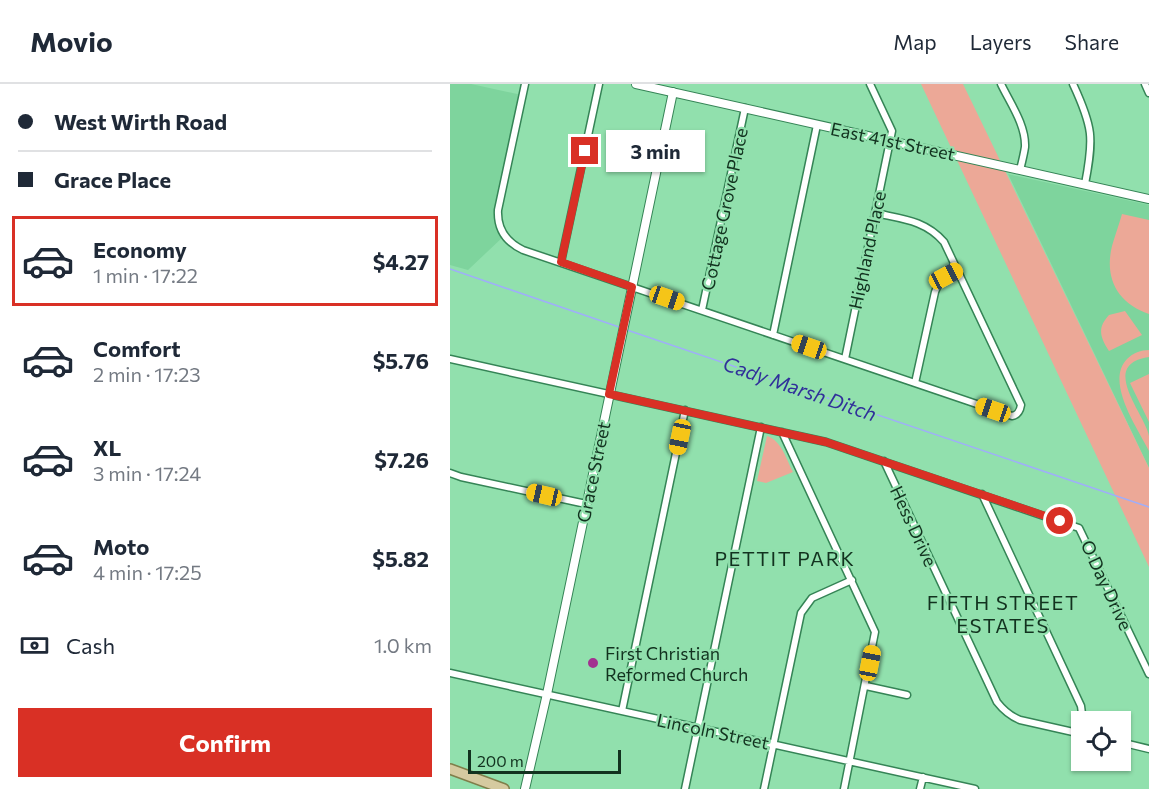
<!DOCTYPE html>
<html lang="en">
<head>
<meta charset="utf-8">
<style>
	:root { --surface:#fff; --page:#f2f2f3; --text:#1f2937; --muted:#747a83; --line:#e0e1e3; --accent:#d93025 }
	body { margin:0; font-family:Commissioner,sans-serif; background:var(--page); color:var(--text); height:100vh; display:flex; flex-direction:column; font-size:22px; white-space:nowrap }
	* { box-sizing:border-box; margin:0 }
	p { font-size:20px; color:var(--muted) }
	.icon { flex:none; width:33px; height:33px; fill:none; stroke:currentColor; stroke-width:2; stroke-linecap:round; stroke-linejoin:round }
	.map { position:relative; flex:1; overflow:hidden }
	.sheet { display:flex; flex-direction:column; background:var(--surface); width:450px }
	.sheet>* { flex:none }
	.hud { display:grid; align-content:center; height:132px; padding:0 18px; background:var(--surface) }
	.tools { position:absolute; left:621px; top:627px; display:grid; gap:12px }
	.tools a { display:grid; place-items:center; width:60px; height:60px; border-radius:0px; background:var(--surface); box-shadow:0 2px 4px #0004; font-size:30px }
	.scale { position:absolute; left:18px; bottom:15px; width:153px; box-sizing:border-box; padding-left:6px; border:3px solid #12321f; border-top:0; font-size:16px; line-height:21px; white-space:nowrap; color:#12321f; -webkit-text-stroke:4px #91e0ad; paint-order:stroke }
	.end { position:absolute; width:27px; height:27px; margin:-14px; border:8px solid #d93025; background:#fff; box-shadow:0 0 0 3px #fff }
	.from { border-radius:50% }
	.bubble { position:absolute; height:42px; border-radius:0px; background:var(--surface); box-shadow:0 2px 4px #0004; font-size:20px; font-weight:700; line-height:42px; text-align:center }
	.car { position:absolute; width:18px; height:36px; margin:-18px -9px; border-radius:8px; box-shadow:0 0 4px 2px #0007; background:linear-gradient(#f5c518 24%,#345 0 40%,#f5c518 0 76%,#345 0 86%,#f5c518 0) }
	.hud b { display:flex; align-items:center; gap:21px; height:57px; font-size:22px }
	.hud b+b { border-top:2px solid var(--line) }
	.hud i { width:15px; height:15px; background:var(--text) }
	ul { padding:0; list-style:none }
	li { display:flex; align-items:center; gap:18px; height:90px; margin:0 12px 9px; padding:0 6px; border:3px solid transparent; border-radius:0px }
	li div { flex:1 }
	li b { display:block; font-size:22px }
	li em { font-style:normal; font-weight:700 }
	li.selected { border-color:var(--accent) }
	li>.icon { width:54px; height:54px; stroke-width:1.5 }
	.pay { display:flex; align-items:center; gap:15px; height:66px; padding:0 18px; font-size:22px }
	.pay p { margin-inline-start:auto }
	.action { display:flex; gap:12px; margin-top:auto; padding:12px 18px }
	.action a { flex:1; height:69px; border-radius:0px; background:var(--accent); color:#fff; font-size:24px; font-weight:700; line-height:69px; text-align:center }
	header { display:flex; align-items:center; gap:36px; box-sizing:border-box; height:84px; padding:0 30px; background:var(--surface); border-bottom:2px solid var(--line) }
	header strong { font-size:28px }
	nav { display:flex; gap:33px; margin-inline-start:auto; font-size:21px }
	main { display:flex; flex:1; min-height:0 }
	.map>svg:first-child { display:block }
	.built { fill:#7ed49d }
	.green { fill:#eca897 }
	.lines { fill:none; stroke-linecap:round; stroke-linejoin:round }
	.stream { stroke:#9faef9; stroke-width:1.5 }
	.minor-casing { stroke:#358456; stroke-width:9 }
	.tertiary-casing { stroke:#358456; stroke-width:10 }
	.primary-casing { stroke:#7f7e4a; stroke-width:12 }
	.minor { stroke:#fff; stroke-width:6 }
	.tertiary { stroke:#fff; stroke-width:8 }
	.primary { stroke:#d5caa0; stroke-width:9 }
	.route { stroke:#d93025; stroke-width:8 }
	.poi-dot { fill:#a23290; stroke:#91e0ad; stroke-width:2 }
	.labels { text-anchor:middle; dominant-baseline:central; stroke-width:4.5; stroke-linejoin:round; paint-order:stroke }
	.street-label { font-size:18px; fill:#12321f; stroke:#91e0ad }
	.poi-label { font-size:18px; fill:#12321f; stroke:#91e0ad; text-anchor:start }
	.water-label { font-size:20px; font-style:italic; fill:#30309a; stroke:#91e0ad }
	.neighbourhood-label { font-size:20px; letter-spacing:1.5px; fill:#12321f; stroke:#91e0ad }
</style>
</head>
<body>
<header>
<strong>Movio</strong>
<nav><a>Map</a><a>Layers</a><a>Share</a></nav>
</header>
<main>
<section class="sheet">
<div class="hud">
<b><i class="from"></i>West Wirth Road</b>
<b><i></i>Grace Place</b>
</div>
<ul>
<li class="selected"><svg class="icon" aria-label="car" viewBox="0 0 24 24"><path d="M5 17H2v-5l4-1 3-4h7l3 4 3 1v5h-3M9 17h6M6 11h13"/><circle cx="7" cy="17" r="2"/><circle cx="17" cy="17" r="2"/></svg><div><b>Economy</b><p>1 min · 17:22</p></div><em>$4.27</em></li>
<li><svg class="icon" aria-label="car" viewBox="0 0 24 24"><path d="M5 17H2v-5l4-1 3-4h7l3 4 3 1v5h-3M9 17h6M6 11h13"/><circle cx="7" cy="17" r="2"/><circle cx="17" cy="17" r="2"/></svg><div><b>Comfort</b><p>2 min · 17:23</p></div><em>$5.76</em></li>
<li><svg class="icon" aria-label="car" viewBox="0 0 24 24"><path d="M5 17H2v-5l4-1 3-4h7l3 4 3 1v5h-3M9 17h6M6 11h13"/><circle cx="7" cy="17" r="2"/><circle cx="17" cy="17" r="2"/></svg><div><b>XL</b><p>3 min · 17:24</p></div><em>$7.26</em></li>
<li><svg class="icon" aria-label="car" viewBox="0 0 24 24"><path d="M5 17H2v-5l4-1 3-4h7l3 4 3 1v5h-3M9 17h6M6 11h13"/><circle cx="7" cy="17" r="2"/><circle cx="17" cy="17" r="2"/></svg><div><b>Moto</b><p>4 min · 17:25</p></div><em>$5.82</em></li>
</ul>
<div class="pay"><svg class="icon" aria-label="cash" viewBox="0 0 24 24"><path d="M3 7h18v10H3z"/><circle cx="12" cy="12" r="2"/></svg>Cash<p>1.0 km</p></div>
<div class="action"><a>Confirm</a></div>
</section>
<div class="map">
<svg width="699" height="705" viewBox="0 0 699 705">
	<rect width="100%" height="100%" fill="#91e0ad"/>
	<path class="built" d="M 0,0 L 21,0 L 72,11 L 48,126 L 54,152 L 18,186 L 0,181 Z
		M 558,90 L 699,121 L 699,384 L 646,273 Z"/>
	<path class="green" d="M 471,0 L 513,0 L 699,384 L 699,483 Z
		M 672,130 L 699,136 L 699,230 C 668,219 654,195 662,162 C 665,151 669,141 672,130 Z
		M 675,227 L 692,251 L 659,267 C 650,253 647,244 659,231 Z
		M 699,266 L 699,273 C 648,280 695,330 699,352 C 699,356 699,362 699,367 C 687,343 655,298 677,275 C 683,269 691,266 699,266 Z
		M 699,290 L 699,338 L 680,299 Z
		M 317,352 C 332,357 336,375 343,388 L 316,399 L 307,397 Z"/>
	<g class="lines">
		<path class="stream" d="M 0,185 L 169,243
			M 177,246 L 699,423"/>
		<defs>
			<path id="minor" d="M 75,0 L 48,126 C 47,145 56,158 73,166 L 562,332 C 568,331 570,327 571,321 L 494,158 C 475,136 452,135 425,129
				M 551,0 C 560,19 576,41 575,63 C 574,70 572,78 570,86
				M 623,0 C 643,43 644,54 635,100
				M 695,0 L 699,9
				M 111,178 L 149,0
				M 252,226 L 295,24
				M 323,251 L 367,41
				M 0,275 L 376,358 L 629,444 L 699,590
				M 395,275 L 442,47 L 420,0
				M 465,299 L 485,208 L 489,198 L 507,186
				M 332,348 L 425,548 L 394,705
				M 434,377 L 547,618 C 554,627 560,632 570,636 L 632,650
				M 0,389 L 11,393 L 136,420
				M 532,410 L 631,622 L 633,638
				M 0,589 L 525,705
				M 416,602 L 457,611
				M 172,627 L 235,326
				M 670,658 L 699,665
				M 235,705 L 311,343
				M 314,705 L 351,529 L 362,514 L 402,496
				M 470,705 L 473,693"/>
			<path id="tertiary" d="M 186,0 L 699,115
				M 75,705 L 97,610 L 223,8"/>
			<path id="primary" d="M 0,685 L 54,705"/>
		</defs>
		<use href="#minor" class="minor-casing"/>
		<use href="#tertiary" class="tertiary-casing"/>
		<use href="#primary" class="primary-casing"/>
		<use href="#minor" class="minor"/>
		<use href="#tertiary" class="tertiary"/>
		<use href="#primary" class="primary"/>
	</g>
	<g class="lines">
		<path class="route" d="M 135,67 L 111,178 L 182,203 L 159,310 L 376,358 L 610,437"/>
	</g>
	<circle class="poi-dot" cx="143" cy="579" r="6"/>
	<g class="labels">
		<g class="street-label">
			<text transform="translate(443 57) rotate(12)">East 41st Street</text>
			<text transform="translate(274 125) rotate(-78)">Cottage Grove Place</text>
			<text transform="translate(417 166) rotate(-78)">Highland Place</text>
			<text transform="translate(143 388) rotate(-78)">Grace Street</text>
			<text transform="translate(464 442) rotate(65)">Hess Drive</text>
			<text transform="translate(657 501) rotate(65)">O Day Drive</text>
			<text transform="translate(263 647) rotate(12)">Lincoln Street</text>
		</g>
		<g class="poi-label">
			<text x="155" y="569">First Christian<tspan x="155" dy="21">Reformed Church</tspan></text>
		</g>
		<g class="water-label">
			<text transform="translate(350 304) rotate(19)">Cady Marsh Ditch</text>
		</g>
		<g class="neighbourhood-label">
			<text x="335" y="474">PETTIT PARK</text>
			<text x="553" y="518">FIFTH STREET<tspan x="553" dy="23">ESTATES</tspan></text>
		</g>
	</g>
</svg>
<div class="tools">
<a><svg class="icon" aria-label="locate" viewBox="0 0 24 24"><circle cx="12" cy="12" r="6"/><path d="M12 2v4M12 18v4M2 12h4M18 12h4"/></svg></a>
</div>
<div class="scale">200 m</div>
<i class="end from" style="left:610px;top:437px"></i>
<i class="end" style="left:135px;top:67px"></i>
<div class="bubble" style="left:156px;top:46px;width:99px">3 min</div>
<i class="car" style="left:496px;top:192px;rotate:62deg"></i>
<i class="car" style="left:217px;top:214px;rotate:109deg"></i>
<i class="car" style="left:359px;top:263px;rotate:289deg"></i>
<i class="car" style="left:543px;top:326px;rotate:289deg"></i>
<i class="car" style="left:230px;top:353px;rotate:192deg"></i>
<i class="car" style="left:94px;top:411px;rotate:283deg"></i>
<i class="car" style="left:420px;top:579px;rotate:11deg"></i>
</div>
</main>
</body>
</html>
